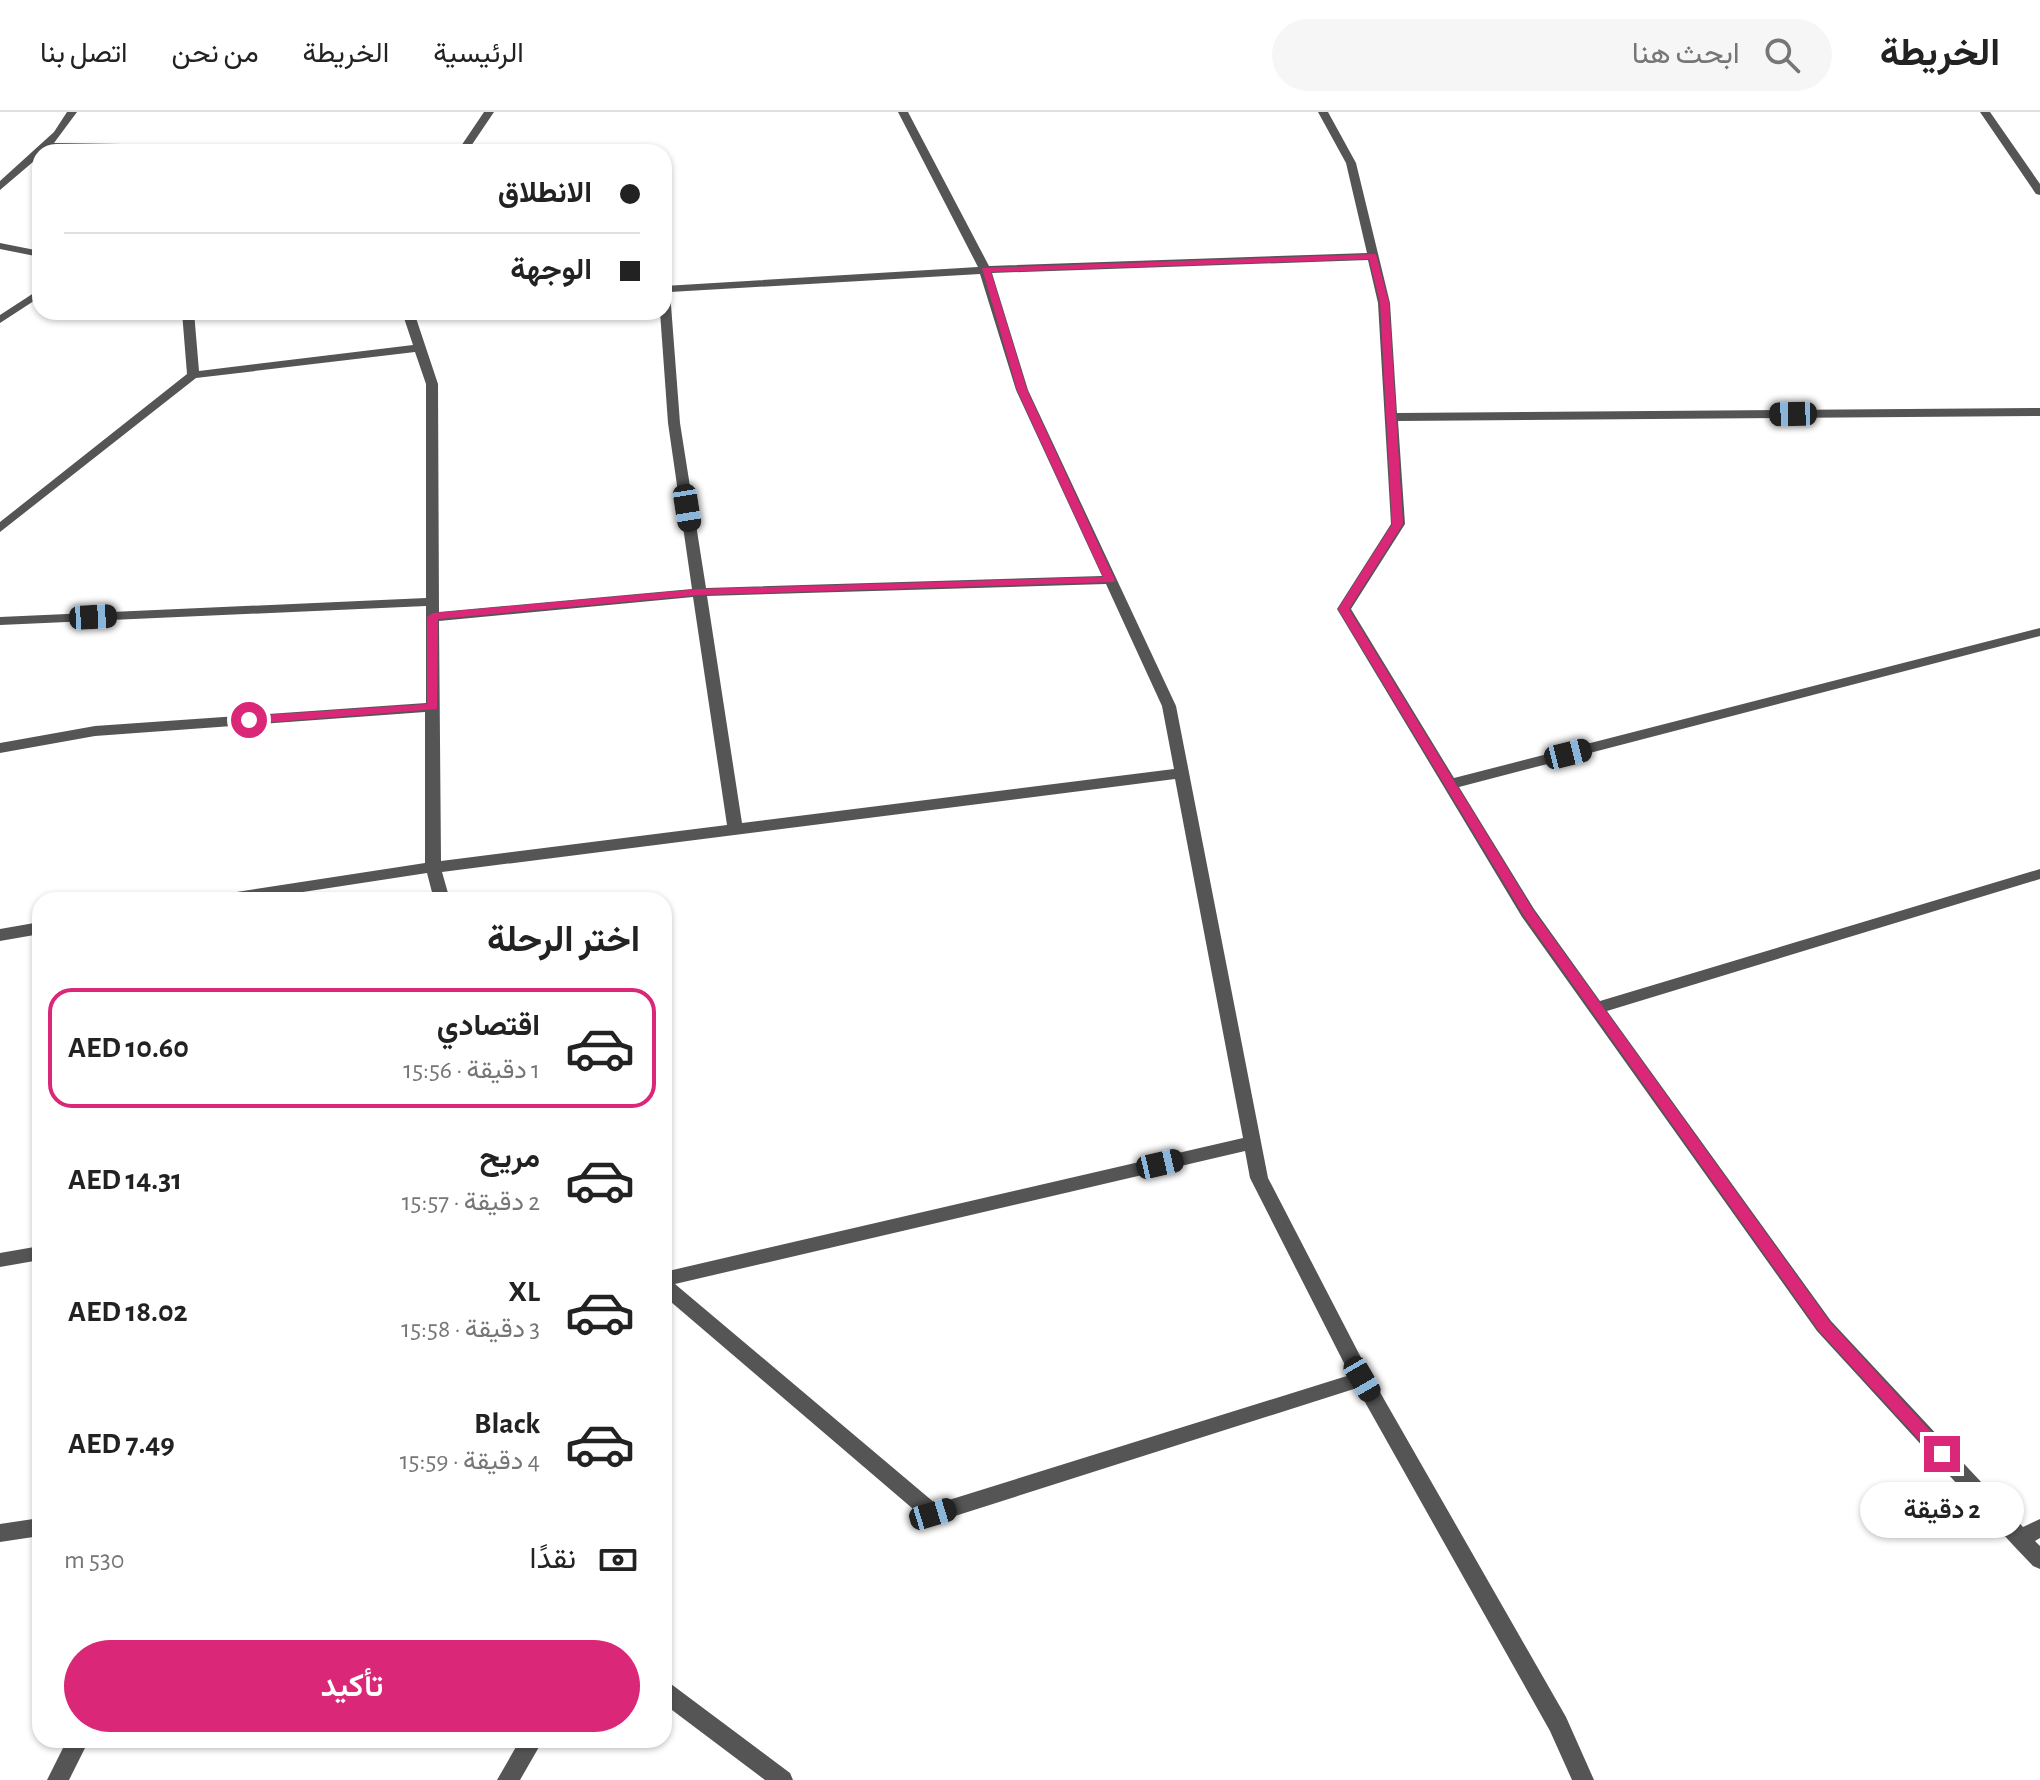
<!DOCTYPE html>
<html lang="ar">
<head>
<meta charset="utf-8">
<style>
	:root { --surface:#fff; --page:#f6f6f6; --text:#222; --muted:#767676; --line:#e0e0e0; --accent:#db2777 }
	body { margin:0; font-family:"Alegreya Sans",Vazirmatn,sans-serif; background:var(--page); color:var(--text); direction:rtl; height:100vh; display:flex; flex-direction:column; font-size:30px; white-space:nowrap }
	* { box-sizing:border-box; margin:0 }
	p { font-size:26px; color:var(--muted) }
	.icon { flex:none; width:44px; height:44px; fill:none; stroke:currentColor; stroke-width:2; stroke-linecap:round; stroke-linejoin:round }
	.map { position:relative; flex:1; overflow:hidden; direction:ltr }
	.sheet { position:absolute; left:32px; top:780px; width:640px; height:856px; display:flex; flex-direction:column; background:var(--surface); border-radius:24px; box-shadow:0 2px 6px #0004; direction:rtl }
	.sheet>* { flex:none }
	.hud { position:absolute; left:32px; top:32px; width:640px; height:176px; border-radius:24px; box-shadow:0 2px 6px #0004; direction:rtl; display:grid; align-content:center; height:176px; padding:0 32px; background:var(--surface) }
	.end { position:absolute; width:36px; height:36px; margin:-18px; border:10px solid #db2777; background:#fff; box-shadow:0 0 0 4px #fff }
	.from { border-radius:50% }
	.bubble { position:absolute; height:56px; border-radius:28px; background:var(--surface); box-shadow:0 2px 6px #0004; font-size:26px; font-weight:600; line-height:56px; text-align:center; direction:rtl }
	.car { position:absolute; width:24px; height:48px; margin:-24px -12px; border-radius:10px; box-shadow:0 0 6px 2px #0007; background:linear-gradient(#222 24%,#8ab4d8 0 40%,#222 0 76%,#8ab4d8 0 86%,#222 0) }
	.hud b { display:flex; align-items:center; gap:28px; height:76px; font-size:30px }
	.hud b+b { border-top:2px solid var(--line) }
	.hud i { width:20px; height:20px; background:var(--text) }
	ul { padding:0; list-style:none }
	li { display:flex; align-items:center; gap:24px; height:120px; margin:0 16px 12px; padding:0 16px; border:4px solid transparent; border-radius:24px }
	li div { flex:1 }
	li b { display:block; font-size:30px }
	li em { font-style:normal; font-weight:600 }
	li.current { border-color:var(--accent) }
	li>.icon { width:72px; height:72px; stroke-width:1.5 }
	h2 { padding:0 32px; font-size:36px; line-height:96px }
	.pay { display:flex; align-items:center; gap:20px; height:88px; padding:0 32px; font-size:30px }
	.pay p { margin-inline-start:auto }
	.action { display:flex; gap:16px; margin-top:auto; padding:16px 32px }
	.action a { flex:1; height:92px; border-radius:48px; background:var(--accent); color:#fff; font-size:32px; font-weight:600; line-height:92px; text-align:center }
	header { display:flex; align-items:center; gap:48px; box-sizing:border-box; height:112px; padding:0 40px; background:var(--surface); border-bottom:2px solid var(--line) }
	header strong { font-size:38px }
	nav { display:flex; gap:44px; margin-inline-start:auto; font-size:28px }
	.search { width:560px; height:72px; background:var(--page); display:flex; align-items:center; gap:20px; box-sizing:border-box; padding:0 28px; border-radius:44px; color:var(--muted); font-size:30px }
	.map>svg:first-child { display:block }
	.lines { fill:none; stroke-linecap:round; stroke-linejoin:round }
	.street { fill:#555; fill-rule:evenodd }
	.route { fill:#db2777 }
</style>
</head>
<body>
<header>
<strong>الخريطة</strong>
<div class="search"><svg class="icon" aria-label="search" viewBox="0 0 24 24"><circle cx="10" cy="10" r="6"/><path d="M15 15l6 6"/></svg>ابحث هنا</div>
<nav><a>الرئيسية</a><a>الخريطة</a><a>من نحن</a><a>اتصل بنا</a></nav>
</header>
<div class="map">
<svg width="2040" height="1668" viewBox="0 0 2040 1668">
	<rect width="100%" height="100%" fill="#fff"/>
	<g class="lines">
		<path class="street" d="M 67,0 L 77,0 L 54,31 L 451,37 L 456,40 L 48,37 L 40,40 L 40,44 L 0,78 L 0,69 L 54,20 Z
			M 484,0 L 494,0 L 467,40 L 457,40 Z
			M 898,0 L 908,0 L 989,154 L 1367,141 L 1346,51 L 1318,0 L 1328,0 L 1356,51 L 1390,191 L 1397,301 L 2040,296 L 2040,304 L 1398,309 L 1405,412 L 1351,497 L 1454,666 L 2040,516 L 2040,524 L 1459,675 L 1534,797 L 1600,889 L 2040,757 L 2040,767 L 1607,899 L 1831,1209 L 2023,1415 L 2040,1407 L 2040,1426 L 2035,1429 L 2040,1434 L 2040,1457 L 2033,1454 L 2013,1433 L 1817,1219 L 1522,805 L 1337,497 L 1391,412 L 1378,191 L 1368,148 L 992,161 L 1028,278 L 1176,594 L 1268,1066 L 1369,1261 L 1566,1605 L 1594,1668 L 1572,1668 L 1550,1619 L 1357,1276 L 933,1411 L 926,1408 L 664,1184 L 664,1160 L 1243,1026 L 1175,667 L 442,760 L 450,788 L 434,788 L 427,761 L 250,788 L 209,788 L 217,783 L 425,751 L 425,600 L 95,624 L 0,641 L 0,631 L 95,614 L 426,591 L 426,494 L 0,513 L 0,505 L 426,486 L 426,272 L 415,240 L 196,266 L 0,420 L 0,410 L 187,262 L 182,200 L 194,200 L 199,259 L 413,233 L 402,200 L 414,200 L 438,272 L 439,500 L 692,477 L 668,311 L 660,200 L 664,200 L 664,174 L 978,155 ZM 980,162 L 1016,278 L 1102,464 L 706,476 L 680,311 L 670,180 ZM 1106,472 L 1162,594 L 1174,657 L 742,711 L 707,484 ZM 693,485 L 727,713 L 441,749 L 439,509 ZM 1245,1039 L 1250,1066 L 1350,1263 L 936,1392 L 675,1172 Z
			M 1980,0 L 1990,0 L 2040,72 L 2040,83 L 2036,82 Z
			M 0,131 L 40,139 L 40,145 L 0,137 Z
			M 40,177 L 40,185 L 0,211 L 0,203 Z
			M 40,810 L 40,822 L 0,829 L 0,817 Z
			M 40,1134 L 40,1148 L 0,1155 L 0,1141 Z
			M 40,1406 L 40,1424 L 0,1430 L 0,1412 Z
			M 664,1569 L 671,1572 L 790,1661 L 793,1668 L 765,1668 L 664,1592 Z
			M 67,1628 L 89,1628 L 69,1668 L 47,1668 Z
			M 520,1628 L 543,1628 L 520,1668 L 497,1668 Z"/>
	</g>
	<path class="route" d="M 1376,142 L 1389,191 L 1403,412 L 1349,497 L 1533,798 L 1830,1210 L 1947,1337 L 1947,1346 L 1936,1346 L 1819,1219 L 1524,804 L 1338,497 L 1392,412 L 1380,191 L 1369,147 L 991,160 L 1027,278 L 1115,468 L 1114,470 L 700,483 L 438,507 L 437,597 L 249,612 L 243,608 L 249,604 L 427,592 L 427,505 L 433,501 L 700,477 L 1103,465 L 1017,278 L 982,156 Z"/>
</svg>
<i class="end from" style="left:249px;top:608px"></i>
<i class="end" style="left:1942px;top:1342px"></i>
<div class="bubble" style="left:1860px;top:1370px;width:164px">2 دقيقة</div>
<i class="car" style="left:1793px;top:302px;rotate:269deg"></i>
<i class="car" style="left:687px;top:396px;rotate:171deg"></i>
<i class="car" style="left:93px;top:505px;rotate:87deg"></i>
<i class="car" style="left:1568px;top:642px;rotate:76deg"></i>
<i class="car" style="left:1160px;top:1052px;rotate:77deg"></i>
<i class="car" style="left:1362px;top:1267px;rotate:150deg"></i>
<i class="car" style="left:933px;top:1402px;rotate:73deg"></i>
<div class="hud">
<b><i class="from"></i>الانطلاق</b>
<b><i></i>الوجهة</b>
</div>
<section class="sheet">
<h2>اختر الرحلة</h2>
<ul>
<li class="current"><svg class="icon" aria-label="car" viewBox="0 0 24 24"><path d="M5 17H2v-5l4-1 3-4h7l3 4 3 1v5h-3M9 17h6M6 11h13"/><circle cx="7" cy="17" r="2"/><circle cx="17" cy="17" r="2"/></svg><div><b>اقتصادي</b><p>1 دقيقة · 15:56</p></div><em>AED 10.60</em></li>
<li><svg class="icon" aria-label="car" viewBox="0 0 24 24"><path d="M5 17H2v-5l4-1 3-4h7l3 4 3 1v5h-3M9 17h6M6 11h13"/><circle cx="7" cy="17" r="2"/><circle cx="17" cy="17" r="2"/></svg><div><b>مريح</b><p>2 دقيقة · 15:57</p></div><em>AED 14.31</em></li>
<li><svg class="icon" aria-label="car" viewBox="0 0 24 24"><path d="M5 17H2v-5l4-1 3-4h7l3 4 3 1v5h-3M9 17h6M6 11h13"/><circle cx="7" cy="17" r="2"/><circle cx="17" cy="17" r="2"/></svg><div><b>XL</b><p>3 دقيقة · 15:58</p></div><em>AED 18.02</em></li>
<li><svg class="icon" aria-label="car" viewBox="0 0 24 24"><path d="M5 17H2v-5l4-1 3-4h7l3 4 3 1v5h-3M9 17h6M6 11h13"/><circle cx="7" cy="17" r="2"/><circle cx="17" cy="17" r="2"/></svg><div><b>Black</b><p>4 دقيقة · 15:59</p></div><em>AED 7.49</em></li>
</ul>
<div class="pay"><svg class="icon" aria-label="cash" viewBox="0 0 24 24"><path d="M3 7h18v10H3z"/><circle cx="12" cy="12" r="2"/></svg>نقدًا<p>530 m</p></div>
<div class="action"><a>تأكيد</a></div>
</section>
</div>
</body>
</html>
